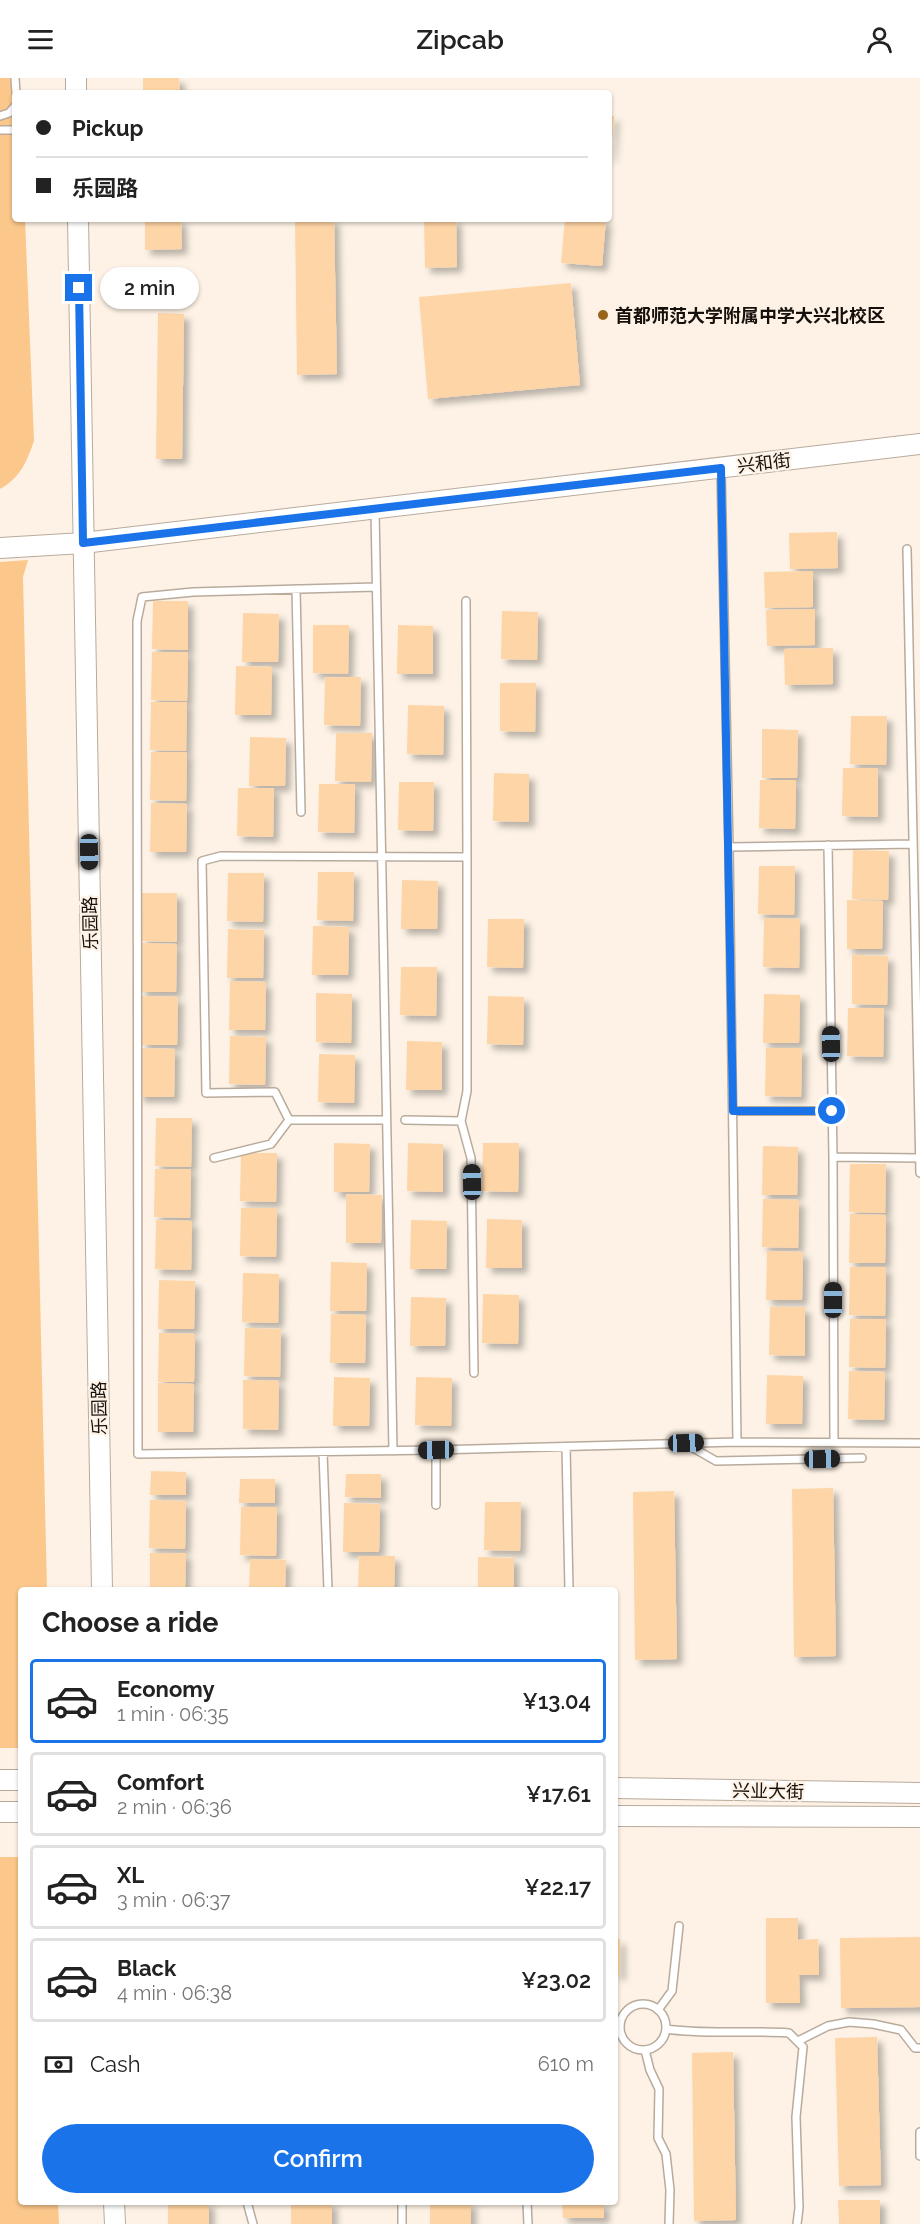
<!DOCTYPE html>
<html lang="en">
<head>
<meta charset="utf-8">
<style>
	:root { --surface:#fff; --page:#f6f6f6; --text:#222; --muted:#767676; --line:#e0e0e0; --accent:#1a73e8 }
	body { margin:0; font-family:Raleway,"Noto Sans SC",sans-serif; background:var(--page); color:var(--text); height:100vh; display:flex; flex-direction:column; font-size:22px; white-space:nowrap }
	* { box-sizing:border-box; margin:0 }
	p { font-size:20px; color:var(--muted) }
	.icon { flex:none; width:33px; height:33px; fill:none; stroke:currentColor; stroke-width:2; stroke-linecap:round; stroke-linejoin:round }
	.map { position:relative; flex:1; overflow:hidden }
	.side { position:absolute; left:18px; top:1509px; width:600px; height:618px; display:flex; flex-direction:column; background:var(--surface); border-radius:6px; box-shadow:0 2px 4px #0004 }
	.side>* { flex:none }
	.banner { position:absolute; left:12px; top:12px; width:600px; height:132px; border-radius:6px; box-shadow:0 2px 4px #0004; display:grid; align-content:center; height:132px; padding:0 24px; background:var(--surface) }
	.end { position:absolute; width:27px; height:27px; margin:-14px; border:8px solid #1a73e8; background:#fff; box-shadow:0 0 0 3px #fff }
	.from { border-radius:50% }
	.bubble { position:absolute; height:42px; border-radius:21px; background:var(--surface); box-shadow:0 2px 4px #0004; font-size:20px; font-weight:600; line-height:42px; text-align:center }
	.car { position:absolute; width:18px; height:36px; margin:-18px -9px; border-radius:8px; box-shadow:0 0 4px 2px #0007; background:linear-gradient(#222 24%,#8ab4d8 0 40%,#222 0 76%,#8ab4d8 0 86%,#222 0) }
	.banner b { display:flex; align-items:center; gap:21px; height:57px; font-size:22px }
	.banner b+b { border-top:2px solid var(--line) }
	.banner i { width:15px; height:15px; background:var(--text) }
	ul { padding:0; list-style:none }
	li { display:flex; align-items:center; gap:18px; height:84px; margin:0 12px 9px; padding:0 12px; border:3px solid var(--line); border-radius:6px }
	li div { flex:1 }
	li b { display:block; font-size:22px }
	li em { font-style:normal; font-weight:600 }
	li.current { border-color:var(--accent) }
	li>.icon { width:54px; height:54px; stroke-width:1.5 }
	h2 { padding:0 24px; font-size:27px; line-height:72px }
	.pay { display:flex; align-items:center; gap:15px; height:66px; padding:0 24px; font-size:22px }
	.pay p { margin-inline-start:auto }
	.button { display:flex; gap:12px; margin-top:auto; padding:12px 24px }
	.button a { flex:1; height:69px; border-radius:36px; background:var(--accent); color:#fff; font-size:24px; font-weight:600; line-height:69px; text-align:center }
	header { display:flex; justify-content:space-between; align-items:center; height:78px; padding:0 24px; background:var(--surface); font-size:27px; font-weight:600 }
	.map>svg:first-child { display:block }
	.green { fill:#fbc78b }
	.building { fill:#fed5a6; filter:url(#shadow) }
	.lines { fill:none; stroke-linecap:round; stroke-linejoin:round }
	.lane-casing { stroke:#b9ab9c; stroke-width:10 }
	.secondary-casing { stroke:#b9ab9c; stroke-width:22 }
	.lane { stroke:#fff; stroke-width:7 }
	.secondary { stroke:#fff; stroke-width:20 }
	.route { stroke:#1a73e8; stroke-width:8 }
	.poi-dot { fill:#98641a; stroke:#fdf2e5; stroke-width:2 }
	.labels { text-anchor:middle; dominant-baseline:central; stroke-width:4.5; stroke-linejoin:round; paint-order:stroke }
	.poi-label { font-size:18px; font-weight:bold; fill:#15100b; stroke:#fdf2e5; text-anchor:start }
	.street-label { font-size:18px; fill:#15100b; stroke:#fdf2e5 }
</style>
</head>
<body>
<header><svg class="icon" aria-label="menu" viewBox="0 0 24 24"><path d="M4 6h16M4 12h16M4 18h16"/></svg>Zipcab<svg class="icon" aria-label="person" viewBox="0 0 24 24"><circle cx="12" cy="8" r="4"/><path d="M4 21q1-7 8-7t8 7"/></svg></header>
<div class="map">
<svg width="920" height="2146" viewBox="0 0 920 2146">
	<defs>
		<filter id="shadow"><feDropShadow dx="5.5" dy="5.5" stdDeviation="3" flood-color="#0004"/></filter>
	</defs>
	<rect width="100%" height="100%" fill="#fdf2e5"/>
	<path class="green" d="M 0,0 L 12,0 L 15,66 L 15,141 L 25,141 L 34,363 C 26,385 21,399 0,411 Z
		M 28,482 L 23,499 L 47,1512 L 21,1512 L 21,1670 L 0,1670 L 0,484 Z
		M 0,1779 L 21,1779 L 21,2124 L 58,2124 L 59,2146 L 0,2146 Z"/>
	<path class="building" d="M 143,0 L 179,0 L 180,15 L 143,15 Z
		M 609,38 L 614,38 L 611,79 L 609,79 Z
		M 145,141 L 181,141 L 182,171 L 145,172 Z
		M 295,141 L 334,141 L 337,296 L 297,297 Z
		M 424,141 L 456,141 L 457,189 L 425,190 Z
		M 565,141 L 606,141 L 602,188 L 561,185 Z
		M 571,205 L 580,307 L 428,321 L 419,219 Z
		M 158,235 L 184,236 L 182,381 L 156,381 Z
		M 837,454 L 838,490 L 790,491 L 789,455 Z
		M 813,493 L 813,529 L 765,530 L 764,494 Z
		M 153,523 L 188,523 L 188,572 L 152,571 Z
		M 815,531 L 815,567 L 767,568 L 766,532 Z
		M 502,533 L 538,534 L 537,582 L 501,581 Z
		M 243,535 L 279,536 L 278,584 L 242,584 Z
		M 313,547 L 349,547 L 348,596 L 313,595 Z
		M 398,547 L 433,548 L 433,596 L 397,596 Z
		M 833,570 L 833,606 L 785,607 L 784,571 Z
		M 152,574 L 188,574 L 187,623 L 151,622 Z
		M 236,588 L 272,589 L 271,637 L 235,637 Z
		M 325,599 L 361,599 L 360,648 L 324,647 Z
		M 500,605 L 536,605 L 535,654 L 500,653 Z
		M 151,624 L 187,624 L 186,673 L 150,672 Z
		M 408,627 L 444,628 L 443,677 L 407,676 Z
		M 851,638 L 887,638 L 886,687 L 850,686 Z
		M 762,651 L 798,652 L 797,700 L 762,700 Z
		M 336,655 L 372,655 L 371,704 L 335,703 Z
		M 250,659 L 286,660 L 285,708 L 249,708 Z
		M 151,674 L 187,674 L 186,723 L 150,722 Z
		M 843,690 L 878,690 L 878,739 L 842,738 Z
		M 494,695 L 529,696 L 529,744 L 493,743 Z
		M 760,702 L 796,702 L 795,751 L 759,750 Z
		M 399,704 L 434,704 L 433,753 L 398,752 Z
		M 319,706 L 355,706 L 354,755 L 318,754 Z
		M 238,710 L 274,710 L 273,759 L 237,758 Z
		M 151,725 L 187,726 L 186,774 L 150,774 Z
		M 853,772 L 889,773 L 888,822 L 852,821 Z
		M 759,788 L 795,788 L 794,837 L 758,836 Z
		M 318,794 L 354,794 L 353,843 L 317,842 Z
		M 228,795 L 264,795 L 263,844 L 227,843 Z
		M 402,802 L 438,803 L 437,851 L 401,851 Z
		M 142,815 L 177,815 L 177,864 L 141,863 Z
		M 847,822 L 883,823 L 882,871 L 847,871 Z
		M 764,840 L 800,841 L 799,890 L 763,889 Z
		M 488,841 L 524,841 L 523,890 L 487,889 Z
		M 313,848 L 349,849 L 348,897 L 312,897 Z
		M 228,851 L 264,852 L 263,900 L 227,900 Z
		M 141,865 L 177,866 L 176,914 L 140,914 Z
		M 852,877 L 888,878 L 887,927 L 852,926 Z
		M 401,889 L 437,889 L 436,938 L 400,937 Z
		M 230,903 L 266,904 L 265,952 L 229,952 Z
		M 316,915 L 352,916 L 351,965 L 316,964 Z
		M 764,916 L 800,917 L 799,965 L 763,965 Z
		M 142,918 L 178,919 L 177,967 L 141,967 Z
		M 488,918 L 524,919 L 523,967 L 487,966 Z
		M 848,930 L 884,930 L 883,979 L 847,978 Z
		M 230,958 L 266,959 L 265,1007 L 229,1006 Z
		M 407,963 L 442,964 L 442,1012 L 406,1012 Z
		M 139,970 L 175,971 L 174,1019 L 138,1019 Z
		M 766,970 L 802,970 L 801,1019 L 765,1018 Z
		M 319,976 L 355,977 L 354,1025 L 318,1024 Z
		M 156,1040 L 192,1040 L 191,1089 L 155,1088 Z
		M 334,1065 L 370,1066 L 369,1114 L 334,1114 Z
		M 408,1065 L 443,1066 L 443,1114 L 407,1113 Z
		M 483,1065 L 519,1065 L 518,1114 L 482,1113 Z
		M 763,1068 L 798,1069 L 797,1117 L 762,1117 Z
		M 241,1075 L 277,1075 L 276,1124 L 240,1123 Z
		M 850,1086 L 886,1086 L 885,1135 L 849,1134 Z
		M 155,1091 L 191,1091 L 190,1140 L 154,1139 Z
		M 346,1116 L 382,1117 L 381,1165 L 346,1165 Z
		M 763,1121 L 799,1122 L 798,1170 L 762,1169 Z
		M 241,1130 L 277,1130 L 276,1179 L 240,1178 Z
		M 850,1136 L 886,1137 L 885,1185 L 849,1185 Z
		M 487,1141 L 522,1142 L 522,1190 L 486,1190 Z
		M 156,1142 L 192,1143 L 191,1192 L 155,1191 Z
		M 411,1142 L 447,1143 L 446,1191 L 410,1191 Z
		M 767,1173 L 803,1174 L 802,1222 L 766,1222 Z
		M 331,1184 L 367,1185 L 366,1233 L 330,1233 Z
		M 850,1189 L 886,1189 L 885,1238 L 849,1237 Z
		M 243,1195 L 279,1196 L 278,1245 L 242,1244 Z
		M 159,1202 L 195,1203 L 194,1251 L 158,1251 Z
		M 483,1216 L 519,1217 L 518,1266 L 482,1265 Z
		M 411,1219 L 446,1220 L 445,1268 L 410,1268 Z
		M 770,1229 L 805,1229 L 805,1278 L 769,1277 Z
		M 331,1236 L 366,1237 L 365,1285 L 330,1285 Z
		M 850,1241 L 886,1241 L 885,1290 L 849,1289 Z
		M 245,1250 L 281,1251 L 280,1299 L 244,1298 Z
		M 159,1255 L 195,1256 L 194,1304 L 158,1304 Z
		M 849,1293 L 885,1294 L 884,1342 L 848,1341 Z
		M 767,1297 L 803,1298 L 802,1346 L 766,1346 Z
		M 334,1299 L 370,1300 L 369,1348 L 333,1348 Z
		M 416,1299 L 452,1300 L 451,1348 L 415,1347 Z
		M 243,1302 L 279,1303 L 278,1352 L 243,1351 Z
		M 158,1305 L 194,1306 L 193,1354 L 158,1354 Z
		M 151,1393 L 186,1394 L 186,1417 L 150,1417 Z
		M 346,1396 L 381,1396 L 381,1420 L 345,1419 Z
		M 240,1401 L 275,1401 L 275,1425 L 239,1425 Z
		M 833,1410 L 836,1578 L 794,1579 L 792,1411 Z
		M 674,1413 L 677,1581 L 635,1582 L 633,1414 Z
		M 150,1422 L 186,1423 L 185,1471 L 149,1470 Z
		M 485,1424 L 521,1424 L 520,1473 L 484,1472 Z
		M 344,1425 L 380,1426 L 379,1474 L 343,1474 Z
		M 241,1429 L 277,1429 L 276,1478 L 240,1477 Z
		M 150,1475 L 186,1475 L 185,1512 L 150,1512 Z
		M 359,1478 L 395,1478 L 394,1512 L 358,1512 Z
		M 478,1479 L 514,1480 L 514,1512 L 478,1512 Z
		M 250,1481 L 286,1482 L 285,1512 L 249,1512 Z
		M 766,1840 L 798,1840 L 798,1862 L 818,1861 L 819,1897 L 799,1897 L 800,1925 L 766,1925 Z
		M 920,1859 L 920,1929 L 841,1930 L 840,1860 Z
		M 615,1861 L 620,1861 L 620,1897 L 615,1897 Z
		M 877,1959 L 881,2107 L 839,2108 L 835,1960 Z
		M 733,1974 L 736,2142 L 694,2143 L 692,1975 Z
		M 838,2122 L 880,2122 L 880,2146 L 839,2146 Z
		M 168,2124 L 209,2124 L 209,2146 L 168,2146 Z
		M 291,2124 L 332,2124 L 332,2146 L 291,2146 Z
		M 430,2124 L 471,2124 L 471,2146 L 430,2146 Z
		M 562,2124 L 604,2124 L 604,2140 L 563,2140 Z"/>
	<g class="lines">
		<defs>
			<path id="lane" d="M 15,0 L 16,15
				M 0,38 L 9,35 L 15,28
				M 0,52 L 15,52
				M 721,392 L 729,769 L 737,1364 L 920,1365
				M 375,433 L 393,1373
				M 907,471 L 920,1095
				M 376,509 L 193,514 L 142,519 L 137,543 L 138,1376 L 436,1372 L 737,1364
				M 296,511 L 301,734
				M 466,523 L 467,779
				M 828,767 L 833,1079 L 834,1364
				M 729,769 L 913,766
				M 733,1033 L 832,1033
				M 386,1042 L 289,1042 L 275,1014 L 206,1015 L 202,783 L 221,778 L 467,779 L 467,1013 L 461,1043 L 471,1080 L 474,1295
				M 405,1042 L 461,1043
				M 833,1079 L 920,1080
				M 214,1080 L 271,1066 L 289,1042
				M 688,1367 L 716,1383 L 862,1380
				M 566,1369 L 569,1512
				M 436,1372 L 436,1427
				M 323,1374 L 328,1512
				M620 1949a23 23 0 1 1 46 0a23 23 0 1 1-46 0Z
				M 658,1932 L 672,1913 L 679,1848
				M 666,1951 C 707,1957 748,1952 789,1955 L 803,1969 L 796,2039 L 799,2130 L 797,2146
				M 798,1963 L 828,1948 L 849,1944 L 873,1946 L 901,1952 L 915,1970 L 920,1970
				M 645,1972 L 650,1992 L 659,2011 L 658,2060 L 666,2076 L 670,2112 L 669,2146
				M 920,2054 L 920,2078
				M 247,2124 L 253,2146
				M 527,2124 L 528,2146
				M 402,2146 L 402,2124"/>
			<path id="secondary" d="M 76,0 L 76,15
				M 78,141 L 102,1512
				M 0,470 L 83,465 L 920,366
				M 0,1702 L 21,1702
				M 615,1710 L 920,1715
				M 0,1734 L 21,1734
				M 615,1738 L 920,1739
				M 114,2124 L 115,2146"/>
		</defs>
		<use href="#lane" class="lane-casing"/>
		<use href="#secondary" class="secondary-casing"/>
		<use href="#lane" class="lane"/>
		<use href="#secondary" class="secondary"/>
	</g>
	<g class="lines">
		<path class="route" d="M 79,210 L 83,465 L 721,390 L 733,1033 L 832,1033"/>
	</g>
	<circle class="poi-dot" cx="603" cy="237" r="6"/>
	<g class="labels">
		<g class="poi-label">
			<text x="615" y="237">首都师范大学附属中学大兴北校区</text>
		</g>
		<g class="street-label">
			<text transform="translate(764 385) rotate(-7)">兴和街</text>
			<text transform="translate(90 845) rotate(-91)">乐园路</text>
			<text transform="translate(99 1330) rotate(-91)">乐园路</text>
			<text transform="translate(768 1713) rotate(1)">兴业大街</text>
		</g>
	</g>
</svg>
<i class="end from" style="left:832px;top:1033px"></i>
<i class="end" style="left:79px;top:210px"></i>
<div class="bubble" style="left:100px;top:189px;width:99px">2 min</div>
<i class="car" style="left:89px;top:774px;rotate:179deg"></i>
<i class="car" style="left:831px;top:966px;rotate:359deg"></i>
<i class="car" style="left:472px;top:1104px;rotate:359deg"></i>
<i class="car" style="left:833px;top:1222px;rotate:0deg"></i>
<i class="car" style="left:686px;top:1365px;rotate:88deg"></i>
<i class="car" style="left:436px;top:1372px;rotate:269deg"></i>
<i class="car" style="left:822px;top:1381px;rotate:89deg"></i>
<div class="banner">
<b><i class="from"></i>Pickup</b>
<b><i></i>乐园路</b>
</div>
<section class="side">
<h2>Choose a ride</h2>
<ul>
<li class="current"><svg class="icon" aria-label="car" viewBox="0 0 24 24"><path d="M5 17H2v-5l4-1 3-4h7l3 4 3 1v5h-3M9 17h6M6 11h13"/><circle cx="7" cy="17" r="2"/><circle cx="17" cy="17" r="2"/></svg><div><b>Economy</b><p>1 min · 06:35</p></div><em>¥13.04</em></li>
<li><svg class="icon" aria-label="car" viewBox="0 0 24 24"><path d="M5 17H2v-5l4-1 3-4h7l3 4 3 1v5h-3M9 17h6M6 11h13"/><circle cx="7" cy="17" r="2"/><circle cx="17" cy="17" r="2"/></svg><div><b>Comfort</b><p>2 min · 06:36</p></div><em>¥17.61</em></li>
<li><svg class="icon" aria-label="car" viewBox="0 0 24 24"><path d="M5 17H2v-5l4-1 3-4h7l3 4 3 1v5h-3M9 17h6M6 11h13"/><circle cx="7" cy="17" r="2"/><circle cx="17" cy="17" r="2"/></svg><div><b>XL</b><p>3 min · 06:37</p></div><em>¥22.17</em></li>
<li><svg class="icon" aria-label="car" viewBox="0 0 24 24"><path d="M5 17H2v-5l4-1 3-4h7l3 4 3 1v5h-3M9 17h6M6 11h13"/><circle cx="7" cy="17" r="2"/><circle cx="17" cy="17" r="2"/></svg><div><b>Black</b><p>4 min · 06:38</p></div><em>¥23.02</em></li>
</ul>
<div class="pay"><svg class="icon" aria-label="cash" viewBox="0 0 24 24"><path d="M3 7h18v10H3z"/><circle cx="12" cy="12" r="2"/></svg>Cash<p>610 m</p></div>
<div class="button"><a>Confirm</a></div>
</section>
</div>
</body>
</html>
